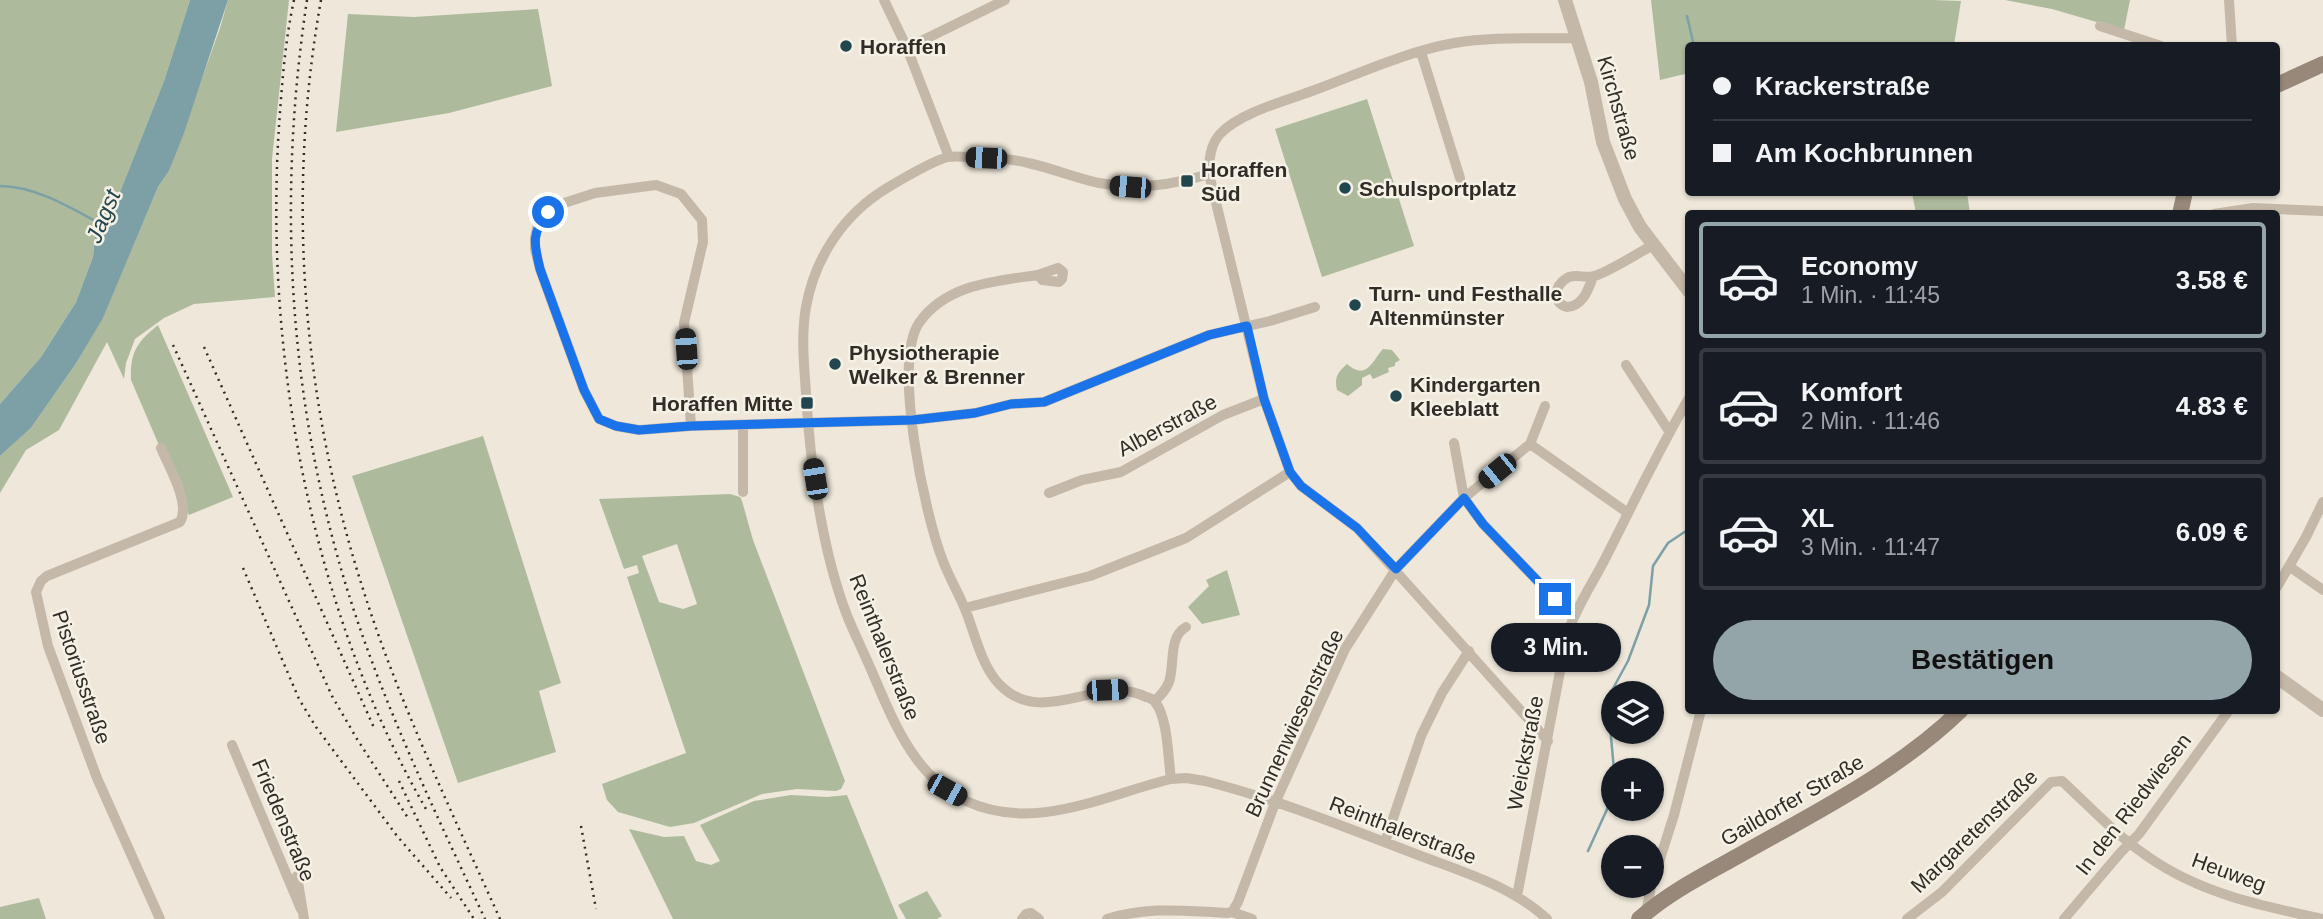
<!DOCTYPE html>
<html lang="de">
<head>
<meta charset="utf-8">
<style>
	:root { --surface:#171b24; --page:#242831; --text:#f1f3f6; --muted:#9ea1a6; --line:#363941; --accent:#94a5aa }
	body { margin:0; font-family:Helvetica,sans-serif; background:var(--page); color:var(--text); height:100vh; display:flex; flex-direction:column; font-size:26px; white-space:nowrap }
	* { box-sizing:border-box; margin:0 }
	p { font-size:23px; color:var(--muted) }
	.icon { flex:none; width:38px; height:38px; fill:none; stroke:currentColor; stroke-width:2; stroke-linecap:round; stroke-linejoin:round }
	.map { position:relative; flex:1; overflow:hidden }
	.sheet { position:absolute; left:1685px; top:210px; width:595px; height:504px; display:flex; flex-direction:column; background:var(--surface); border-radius:7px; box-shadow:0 2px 5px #0004 }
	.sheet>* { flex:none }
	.banner { position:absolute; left:1685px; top:42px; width:595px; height:154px; border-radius:7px; box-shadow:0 2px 5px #0004; display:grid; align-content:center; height:154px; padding:0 28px; background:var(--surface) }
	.tools { position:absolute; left:1601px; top:681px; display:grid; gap:14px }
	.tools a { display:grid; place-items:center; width:63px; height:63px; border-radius:50%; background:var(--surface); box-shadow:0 2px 5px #0004; font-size:35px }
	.end { position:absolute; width:32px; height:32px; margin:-16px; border:9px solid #1a73e8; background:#fff; box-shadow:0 0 0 4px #fff }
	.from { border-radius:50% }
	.bubble { position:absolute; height:49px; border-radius:24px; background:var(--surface); box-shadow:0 2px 5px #0004; font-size:23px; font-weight:700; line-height:49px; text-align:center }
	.car { position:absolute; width:21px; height:42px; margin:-21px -10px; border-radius:9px; box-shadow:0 0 5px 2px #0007; background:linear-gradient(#222 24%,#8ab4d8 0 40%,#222 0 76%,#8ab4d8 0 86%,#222 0) }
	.banner b { display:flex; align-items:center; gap:24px; height:66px; font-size:26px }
	.banner b+b { border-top:2px solid var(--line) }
	.banner i { width:18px; height:18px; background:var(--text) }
	ul { padding:12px 0 0; list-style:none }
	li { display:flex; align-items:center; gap:21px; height:116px; margin:0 14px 10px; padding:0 14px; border:4px solid var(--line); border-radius:7px }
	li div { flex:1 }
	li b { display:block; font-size:26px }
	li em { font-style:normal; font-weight:700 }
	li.on { border-color:var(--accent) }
	li>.icon { width:63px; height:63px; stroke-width:1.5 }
	.cta { display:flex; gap:14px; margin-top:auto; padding:14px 28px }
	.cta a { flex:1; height:80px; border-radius:42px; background:var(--accent); color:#111; font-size:28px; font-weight:700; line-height:80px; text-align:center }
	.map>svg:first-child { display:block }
	.green { fill:#adbb9c; fill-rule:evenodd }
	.water { fill:#7da0a7 }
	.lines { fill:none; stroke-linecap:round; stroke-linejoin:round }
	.stream { stroke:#7da0a7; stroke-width:2.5 }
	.minor { stroke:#c4b8a8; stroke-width:10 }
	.tertiary { stroke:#c4b8a8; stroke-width:14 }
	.secondary { stroke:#97887a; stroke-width:16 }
	.rail { stroke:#322c27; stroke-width:2.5; stroke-dasharray:2 5; stroke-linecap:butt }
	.route { stroke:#1a73e8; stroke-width:9 }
	.poi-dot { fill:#22464e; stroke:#f6f1e6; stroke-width:2.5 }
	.labels { text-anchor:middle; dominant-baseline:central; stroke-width:5; stroke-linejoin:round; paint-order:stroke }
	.poi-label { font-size:21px; font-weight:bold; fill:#322c27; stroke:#f6f1e6; text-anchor:start }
	.street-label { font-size:21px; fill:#322c27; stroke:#f6f1e6 }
	.water-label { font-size:23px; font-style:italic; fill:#22464e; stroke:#f6f1e6 }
</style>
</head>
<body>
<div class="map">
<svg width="2323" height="919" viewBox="0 0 2323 919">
	<rect width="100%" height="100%" fill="#eee7da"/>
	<path class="green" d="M 0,0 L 190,0 L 164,81 L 114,207 L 112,228 L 102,223 L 95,237 L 93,257 L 76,302 L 41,357 L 0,404 Z
		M 228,0 L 289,0 L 272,159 L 272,254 L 275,297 L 194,304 L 164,318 L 135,339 L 126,363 L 124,379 L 107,342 L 59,430 L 26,450 L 0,493 L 0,456 L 31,428 L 77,362 L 103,317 L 158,187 L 169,171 L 220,28 Z
		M 1651,0 L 1932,0 L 1961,1 L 1954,45 L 1689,46 L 1689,73 L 1660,80 Z
		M 2005,0 L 2130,0 L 2124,30 L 2052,9 Z
		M 538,9 L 552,86 L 449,113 L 336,132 L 348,14 L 414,17 Z
		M 1367,99 L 1414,246 L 1322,277 L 1275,129 Z
		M 1912,193 L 1967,193 L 1970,213 L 1916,213 Z
		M 158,325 L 233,497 L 189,515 L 131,380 C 130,352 137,342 158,325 Z
		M 1383,349 L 1392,350 L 1400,360 L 1395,363 L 1395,366 L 1388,368 L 1389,372 L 1373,379 L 1370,374 L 1362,378 L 1362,385 L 1348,396 L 1337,390 C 1334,377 1338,372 1347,364 C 1367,381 1372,361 1383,349 Z
		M 483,436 L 561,683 L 539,691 L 556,752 L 458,783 L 352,476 Z
		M 730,494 L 740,497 L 742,501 L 753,540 L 845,781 L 841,789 L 836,791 L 797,789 L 762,794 L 694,823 L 670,827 L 618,812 L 607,800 L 602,784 L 686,753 L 627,577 L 639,573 L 637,565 L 624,569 L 599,499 ZM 677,544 L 697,604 L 683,609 L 659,602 L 642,556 Z
		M 1227,570 L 1240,615 L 1202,624 L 1188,607 L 1209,586 L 1206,580 Z
		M 791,795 L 827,797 L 847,795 L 898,919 L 673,919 L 629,829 L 664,837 L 684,836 L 696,861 L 711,865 L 720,861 L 700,825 L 754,801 Z
		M 927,891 L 942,916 L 937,919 L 906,919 L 898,905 Z
		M 39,898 L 46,919 L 0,919 L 0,907 Z"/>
	<path class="water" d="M 190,0 L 228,0 L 184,133 L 169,171 L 158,187 L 103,318 L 77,362 L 31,428 L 0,456 L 0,404 L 41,357 L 76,302 L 93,257 L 95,237 L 103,222 L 112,227 L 114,207 L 164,81 Z"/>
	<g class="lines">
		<path class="stream" d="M 1687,16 L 1694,46
			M 0,186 C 36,186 73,209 104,226
			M 1614,770 L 1610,726 L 1610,694 L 1628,661 L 1649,605 L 1653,566 L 1668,543 L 1689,529
			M 1588,851 L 1614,794"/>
		<path class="minor" d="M 884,0 L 907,48 L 949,157
			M 2229,0 L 2232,46
			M 2100,26 L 2161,46
			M 907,48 L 1005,0
			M 1421,52 L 1460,178
			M 1209,174 C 1172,185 1138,190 1099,183 C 1075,178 1052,168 1028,163 C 1010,158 992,158 973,157 C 965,157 955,156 948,157 C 932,161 902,179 887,188 C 844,214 815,257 806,307 C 801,335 804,365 806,393 C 810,464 822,552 848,618 C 856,637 865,655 873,674 C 894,723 915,777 966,801 C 1035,833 1104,795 1171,779 L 1186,778 L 1205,781 C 1276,799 1345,827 1413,853 C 1459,871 1511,885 1547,919
			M 2214,214 L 2253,208 L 2323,211
			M 1058,268 L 1063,272 L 1062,279 L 1059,282 L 1042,280 L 1038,275 Z
			M 1038,275 C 996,281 946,284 919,323 C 892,363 925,516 943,561 C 949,577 958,592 965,609 C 975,633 981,666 1000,685 C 1043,729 1100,673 1146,697 C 1148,697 1154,700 1155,702 C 1168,717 1168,759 1171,779
			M 1593,277 C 1588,290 1583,306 1567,307 C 1552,303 1554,286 1567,278 C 1575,273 1585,279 1594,276 C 1609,272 1638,253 1653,245
			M 1626,365 L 1669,431
			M 691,426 L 684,323 L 703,242 L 702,220 L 681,194 L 656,185 L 595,193 L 558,205 L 538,224 L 535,238 L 535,249 L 540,269 L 584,390 L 599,419 L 616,426 L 639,430 L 691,426 L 913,420 L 975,413 L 1011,404 L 1044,402 L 1209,335 L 1270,321 L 1315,307
			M 743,426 L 743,492
			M 1454,443 L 1464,498 L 1483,524 L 1573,618
			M 1530,444 L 1628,513
			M 1049,493 L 1082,480 L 1121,472 L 1223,415 L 1264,399
			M 2290,567 L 2323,590
			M 2277,587 L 2306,537 L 2323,502
			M 965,608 L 1090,576 L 1186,538 L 1290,472
			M 1155,701 C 1161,695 1166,690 1169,682 C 1175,665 1168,637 1186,627
			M 1548,741 L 1357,528 L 1301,486 L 1290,472 L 1264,399 L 1209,174 C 1209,160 1210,145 1220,134 C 1239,113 1285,101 1312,91 C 1358,74 1405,52 1454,43 C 1494,36 1536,39 1577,38
			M 232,745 L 301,909
			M 1385,842 L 1421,736 L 1442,693 L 1469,651
			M 297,876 L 304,919
			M 1652,884 L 1674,815 L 1701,710
			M 1517,896 L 1567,635 C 1576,607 1593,583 1606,557 C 1633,504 1659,449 1689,398
			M 1232,912 L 1238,902 L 1275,803 L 1345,649 L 1396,569 L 1464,498 L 1530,444 L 1545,406
			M 1646,913 L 1651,886
			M 160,919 L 97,778 L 48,646 L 36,592 L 41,581 L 47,576 L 180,522 C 191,504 169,467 161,448
			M 1022,919 L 1026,914 L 1031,913 L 1039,919
			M 1107,919 C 1150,906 1183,911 1227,913 L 1232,912 L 1252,919
			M 1907,919 L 1942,892 L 2051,782 L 2062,781 C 2090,807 2116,835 2147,856 C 2199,893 2261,906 2323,919
			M 2064,919 L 2121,852 L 2139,834 L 2229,710"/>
		<path class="tertiary" d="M 1565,0 L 1591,82 L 1603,142 L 1625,199 L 1640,227 L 1689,291
			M 2277,677 L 2323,710"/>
		<path class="secondary" d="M 2277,85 L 2323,64
			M 2180,214 L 2185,192
			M 1639,919 C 1668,893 1704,875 1738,856 C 1814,813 1897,772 1961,710"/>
		<path class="rail" d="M 294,0 C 285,41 282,84 279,126 C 264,354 311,610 426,809
			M 307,0 C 277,198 288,400 348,592 C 383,704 435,812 485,919
			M 321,0 C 286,195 302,398 362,586 C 398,701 451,810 500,919
			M 173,345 L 332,696 L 357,739 L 408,818
			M 204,347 L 375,730
			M 243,568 L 299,699 L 316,727 L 397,836 L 451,898
			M 399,781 L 440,867 L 474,919
			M 581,826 L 596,909"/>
	</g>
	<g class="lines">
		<path class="route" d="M 548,212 C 531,233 534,244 540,269 L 584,390 L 599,419 L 616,426 L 639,430 L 691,426 L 913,420 L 975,413 L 1011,404 L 1044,402 L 1209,335 L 1247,326 L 1264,399 L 1290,472 L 1301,486 L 1357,528 L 1396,569 L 1464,498 L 1483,524 L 1555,599"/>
	</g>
	<g class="poi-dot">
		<circle cx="846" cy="46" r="7"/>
		<rect x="1180" y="174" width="14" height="14" rx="3.5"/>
		<circle cx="1345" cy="188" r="7"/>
		<circle cx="1355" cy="305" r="7"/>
		<circle cx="835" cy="364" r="7"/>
		<circle cx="1396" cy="396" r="7"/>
		<rect x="800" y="396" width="14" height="14" rx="3.5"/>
	</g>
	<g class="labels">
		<g class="poi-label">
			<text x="860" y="46">Horaffen</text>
			<text x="1201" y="169">Horaffen<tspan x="1201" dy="24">Süd</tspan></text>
			<text x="1359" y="188">Schulsportplatz</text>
			<text x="1369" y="293">Turn- und Festhalle<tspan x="1369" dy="24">Altenmünster</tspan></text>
			<text x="849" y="352">Physiotherapie<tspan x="849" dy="24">Welker &amp; Brenner</tspan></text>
			<text x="1410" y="384">Kindergarten<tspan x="1410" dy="24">Kleeblatt</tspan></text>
			<text x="793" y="403" text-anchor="end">Horaffen Mitte</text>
		</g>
		<g class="street-label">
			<text transform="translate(1619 108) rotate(74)">Kirchstraße</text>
			<text transform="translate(1167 425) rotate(-28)">Alberstraße</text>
			<text transform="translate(885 647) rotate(68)">Reinthalerstraße</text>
			<text transform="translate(82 677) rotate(71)">Pistoriusstraße</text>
			<text transform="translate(1294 723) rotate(-65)">Brunnenwiesenstraße</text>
			<text transform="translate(1525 753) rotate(-79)">Weickstraße</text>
			<text transform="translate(1792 800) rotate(-30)">Gaildorfer Straße</text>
			<text transform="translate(2133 804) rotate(-52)">In den Riedwiesen</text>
			<text transform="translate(284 820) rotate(67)">Friedenstraße</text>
			<text transform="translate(1403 830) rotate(21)">Reinthalerstraße</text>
			<text transform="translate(1974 831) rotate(-44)">Margaretenstraße</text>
			<text transform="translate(2229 872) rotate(20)">Heuweg</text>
		</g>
		<g class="water-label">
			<text transform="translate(103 216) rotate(-67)">Jagst</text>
		</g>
	</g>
</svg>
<div class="tools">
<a><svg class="icon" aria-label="layers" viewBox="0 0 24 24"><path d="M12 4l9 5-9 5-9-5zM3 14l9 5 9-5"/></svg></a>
<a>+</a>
<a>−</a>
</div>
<i class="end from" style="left:548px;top:212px"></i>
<i class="end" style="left:1555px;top:599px"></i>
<div class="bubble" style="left:1491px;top:623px;width:130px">3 Min.</div>
<i class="car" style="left:986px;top:158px;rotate:272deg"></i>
<i class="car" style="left:1130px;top:187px;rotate:275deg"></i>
<i class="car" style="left:686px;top:349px;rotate:356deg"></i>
<i class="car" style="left:1497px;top:471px;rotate:231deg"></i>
<i class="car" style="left:815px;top:479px;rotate:351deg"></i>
<i class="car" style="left:1107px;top:690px;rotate:88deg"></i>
<i class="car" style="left:947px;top:790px;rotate:119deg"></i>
<div class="banner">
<b><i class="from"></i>Krackerstraße</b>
<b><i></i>Am Kochbrunnen</b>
</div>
<section class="sheet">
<ul>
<li class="on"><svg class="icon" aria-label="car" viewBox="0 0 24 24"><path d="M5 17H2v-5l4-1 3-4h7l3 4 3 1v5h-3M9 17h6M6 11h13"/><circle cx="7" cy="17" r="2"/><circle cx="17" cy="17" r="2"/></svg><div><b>Economy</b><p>1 Min. · 11:45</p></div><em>3.58 €</em></li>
<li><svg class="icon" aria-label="car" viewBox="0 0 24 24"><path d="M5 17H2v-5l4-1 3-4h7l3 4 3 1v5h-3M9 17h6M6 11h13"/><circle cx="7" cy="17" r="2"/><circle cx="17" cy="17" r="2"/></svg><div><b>Komfort</b><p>2 Min. · 11:46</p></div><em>4.83 €</em></li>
<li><svg class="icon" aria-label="car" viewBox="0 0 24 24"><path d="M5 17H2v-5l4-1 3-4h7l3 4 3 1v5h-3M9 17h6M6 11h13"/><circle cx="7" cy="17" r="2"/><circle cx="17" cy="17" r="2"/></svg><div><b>XL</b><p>3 Min. · 11:47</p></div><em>6.09 €</em></li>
</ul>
<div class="cta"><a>Bestätigen</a></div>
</section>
</div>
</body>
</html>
